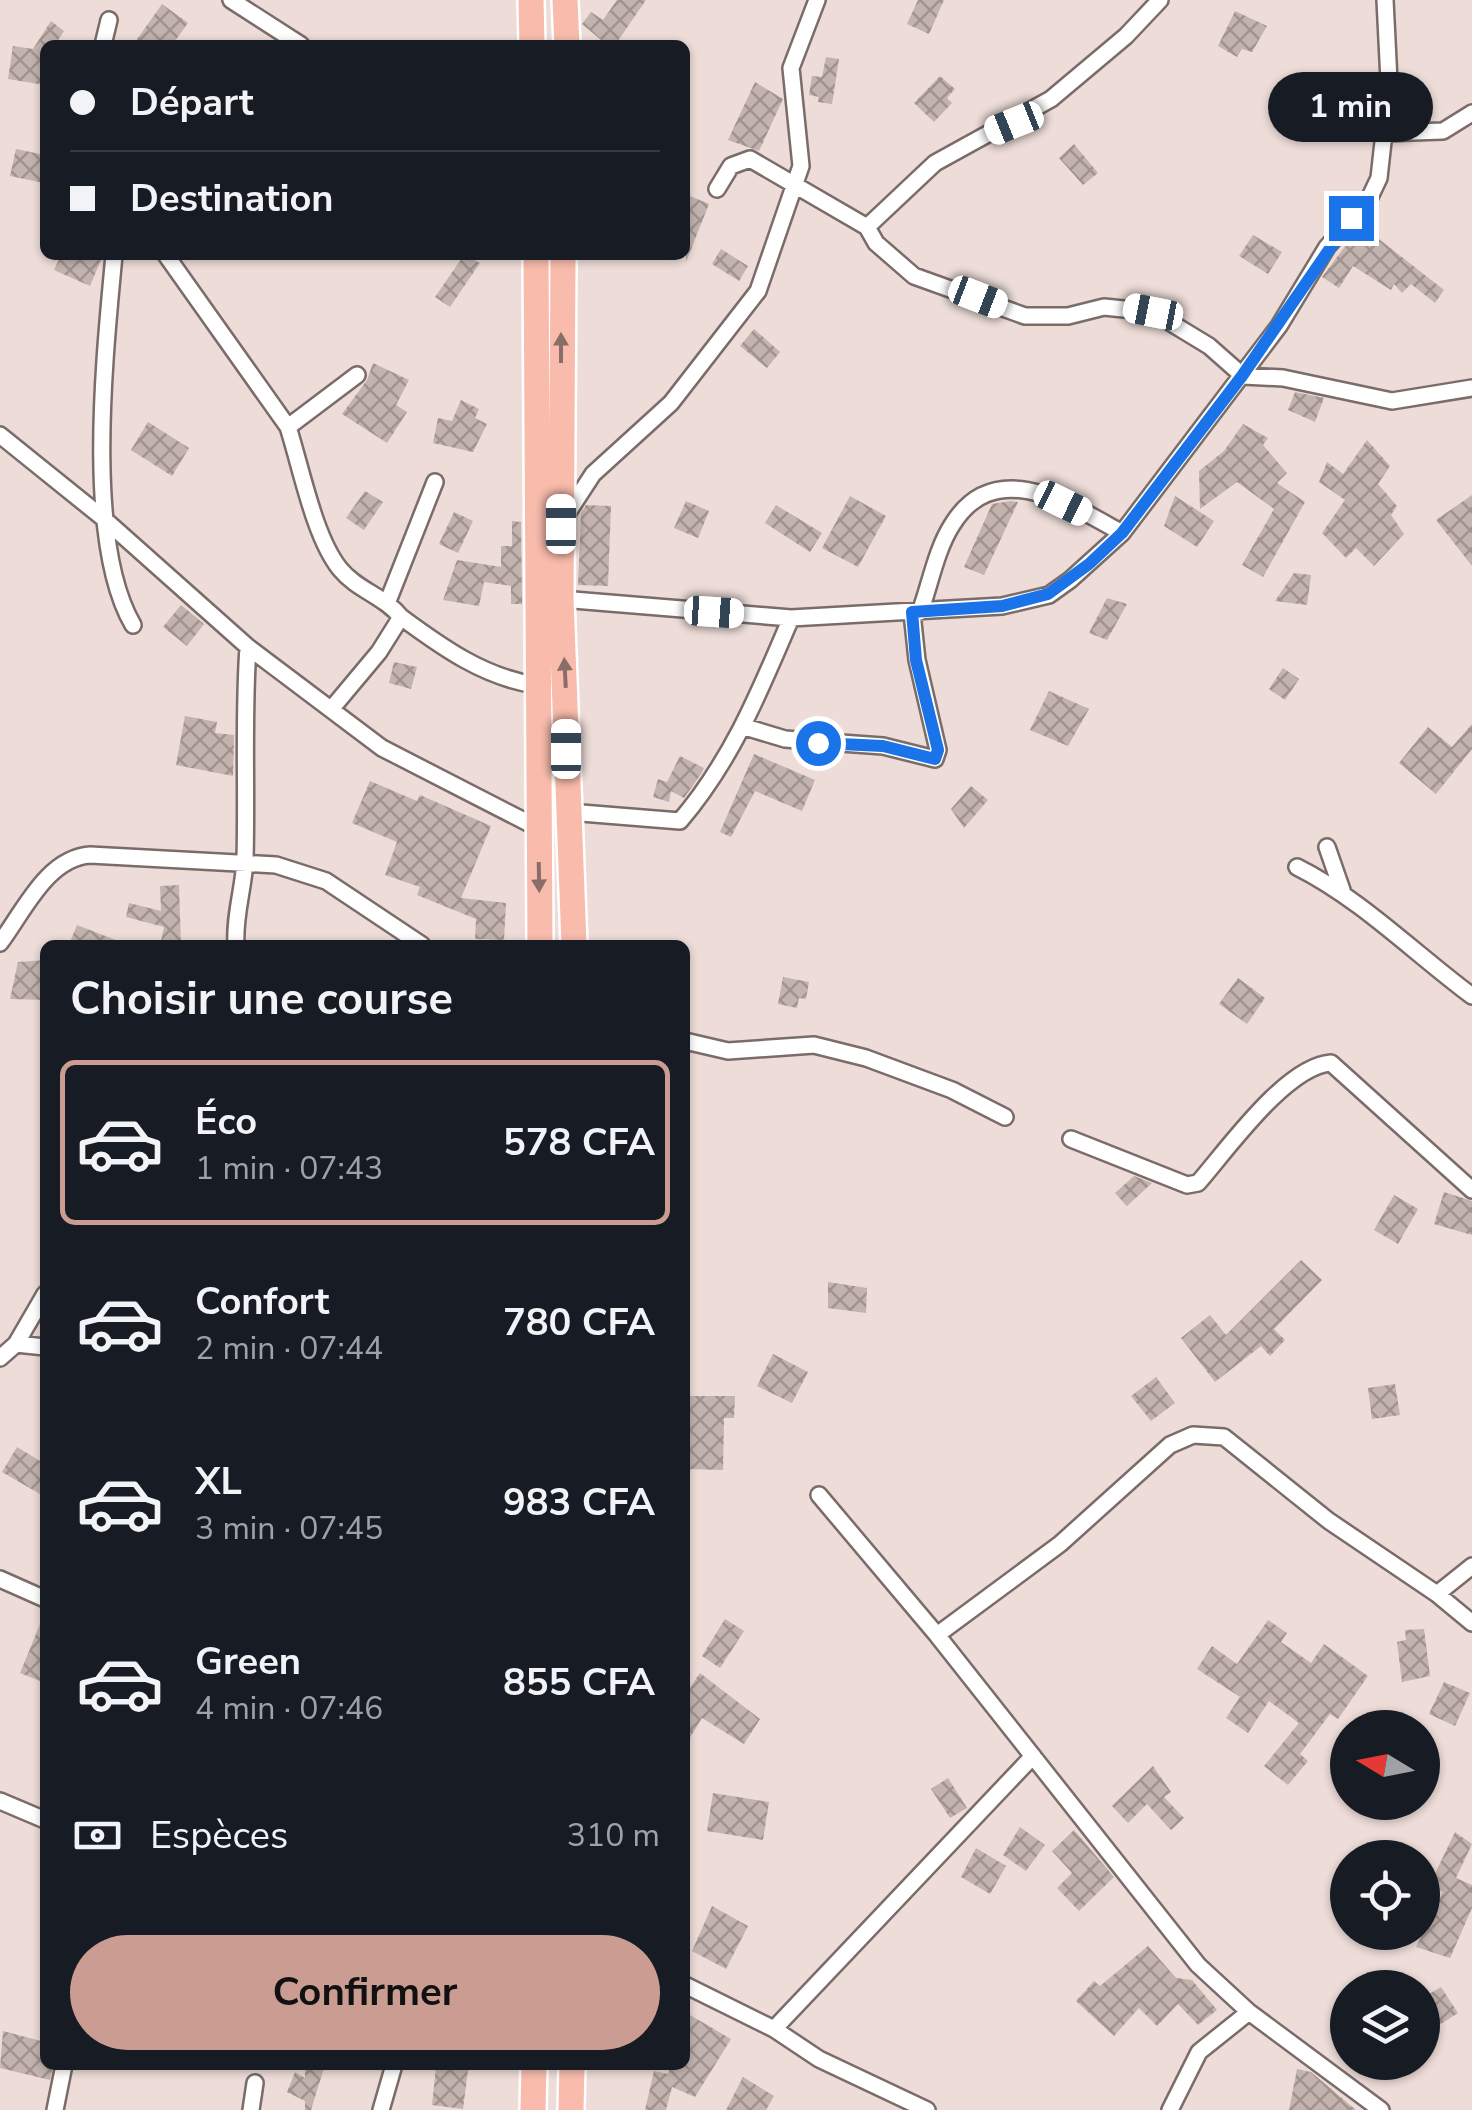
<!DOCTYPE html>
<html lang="fr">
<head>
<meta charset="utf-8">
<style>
	:root { --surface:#171b24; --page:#242831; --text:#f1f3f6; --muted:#9ea1a6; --line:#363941; --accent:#ca9c92 }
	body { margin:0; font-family:"Nunito Sans",sans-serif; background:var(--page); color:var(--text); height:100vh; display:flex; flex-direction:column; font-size:38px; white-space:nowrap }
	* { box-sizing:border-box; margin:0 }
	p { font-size:32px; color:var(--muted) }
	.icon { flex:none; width:55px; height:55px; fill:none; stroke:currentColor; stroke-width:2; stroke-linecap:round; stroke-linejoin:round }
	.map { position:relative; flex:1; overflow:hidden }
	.panel { position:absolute; left:40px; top:940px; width:650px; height:1130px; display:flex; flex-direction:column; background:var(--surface); border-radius:15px; box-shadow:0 2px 8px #0004 }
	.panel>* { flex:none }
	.banner { position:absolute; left:40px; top:40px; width:650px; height:220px; border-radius:15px; box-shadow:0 2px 8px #0004; display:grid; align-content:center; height:220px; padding:0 30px; background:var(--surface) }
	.needle { width:65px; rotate:280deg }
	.buttons { position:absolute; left:1330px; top:1710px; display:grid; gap:20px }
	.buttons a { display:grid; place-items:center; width:110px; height:110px; border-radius:50%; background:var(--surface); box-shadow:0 2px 8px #0004; font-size:50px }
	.end { position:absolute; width:45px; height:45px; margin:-22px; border:12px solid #1a73e8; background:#fff; box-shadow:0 0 0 5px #fff }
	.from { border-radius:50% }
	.bubble { position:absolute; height:70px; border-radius:35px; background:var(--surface); box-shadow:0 2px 8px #0004; font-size:32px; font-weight:700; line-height:70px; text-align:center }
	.car { position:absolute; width:30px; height:60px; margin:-30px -15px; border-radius:12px; box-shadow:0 0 8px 2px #0007; background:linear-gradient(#fff 24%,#345 0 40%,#fff 0 76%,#345 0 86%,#fff 0) }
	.banner b { display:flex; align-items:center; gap:35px; height:95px; font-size:38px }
	.banner b+b { border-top:2px solid var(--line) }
	.banner i { width:25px; height:25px; background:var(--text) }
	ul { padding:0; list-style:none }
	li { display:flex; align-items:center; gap:30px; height:165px; margin:0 20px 15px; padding:0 10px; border:5px solid transparent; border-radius:15px }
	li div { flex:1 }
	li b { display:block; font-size:38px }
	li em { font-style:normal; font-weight:700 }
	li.current { border-color:var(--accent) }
	li>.icon { width:90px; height:90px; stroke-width:1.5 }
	h2 { padding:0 30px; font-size:45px; line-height:120px }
	.pay { display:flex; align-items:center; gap:25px; height:110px; padding:0 30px; font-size:38px }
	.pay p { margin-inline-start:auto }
	.cta { display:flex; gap:20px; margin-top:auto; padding:20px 30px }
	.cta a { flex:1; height:115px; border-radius:60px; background:var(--accent); color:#111; font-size:40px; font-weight:700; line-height:115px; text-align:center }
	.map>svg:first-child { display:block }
	.building { fill:url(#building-cross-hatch) }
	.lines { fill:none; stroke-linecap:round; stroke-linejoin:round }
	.minor-casing { stroke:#7a6c68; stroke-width:20 }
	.primary-casing { stroke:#fff; stroke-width:30 }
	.minor { stroke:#fff; stroke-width:15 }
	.primary { stroke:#f8bbac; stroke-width:25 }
	.oneway { fill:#896d66 }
	.route { stroke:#1a73e8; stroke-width:12 }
</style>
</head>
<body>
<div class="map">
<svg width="1472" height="2110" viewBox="0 0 1472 2110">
	<defs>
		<pattern id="building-cross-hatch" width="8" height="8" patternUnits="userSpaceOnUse" patternTransform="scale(2.5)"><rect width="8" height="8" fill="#c3b3af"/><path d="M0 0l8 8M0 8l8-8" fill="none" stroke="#a0938f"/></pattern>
	</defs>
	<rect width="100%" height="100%" fill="#eddcd8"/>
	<path class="building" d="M 617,0 L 646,0 L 615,45 L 607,45 L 582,24 L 591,12 L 603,20 Z
		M 918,0 L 944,0 L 929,34 L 907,24 Z
		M 162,4 L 188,23 L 172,45 L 133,45 Z
		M 1235,11 L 1267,26 L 1252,52 L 1242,49 L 1237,57 L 1218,46 Z
		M 51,21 L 64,31 L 55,45 L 45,45 L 45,85 L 8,79 L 13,46 L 33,49 Z
		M 826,57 L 839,59 L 832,104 L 818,102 L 819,97 L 809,95 L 812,76 L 822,77 Z
		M 940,76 L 955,89 L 947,98 L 952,103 L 934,122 L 914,103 Z
		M 755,82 L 783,99 L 759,151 L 728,140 Z
		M 1074,144 L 1098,173 L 1083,185 L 1059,158 Z
		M 16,149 L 45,155 L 44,183 L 10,176 Z
		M 690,196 L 709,204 L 686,262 L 685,207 Z
		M 1361,225 L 1444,290 L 1435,303 L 1411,284 L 1402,293 L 1394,284 L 1391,290 L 1353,266 L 1339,288 L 1322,277 Z
		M 1253,235 L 1282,252 L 1268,274 L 1239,256 Z
		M 721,249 L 748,266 L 739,281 L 712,264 Z
		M 61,255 L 103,255 L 90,286 L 54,270 Z
		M 464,255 L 480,263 L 450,307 L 435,297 Z
		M 754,329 L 780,352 L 767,368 L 740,346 Z
		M 373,363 L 409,380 L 396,405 L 407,412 L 387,443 L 342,414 L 367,380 Z
		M 1295,392 L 1324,398 L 1315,422 L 1288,410 Z
		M 461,400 L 479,409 L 475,418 L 487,424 L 473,452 L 433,443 L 438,418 L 452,421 Z
		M 148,422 L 189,448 L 172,476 L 131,450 Z
		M 1243,424 L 1268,438 L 1263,445 L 1287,473 L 1277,483 L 1305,502 L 1263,577 L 1242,565 L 1274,509 L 1237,482 L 1200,509 L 1199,471 L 1224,451 Z
		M 1367,440 L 1390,466 L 1378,484 L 1397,506 L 1391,515 L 1404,534 L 1374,566 L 1356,548 L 1346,558 L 1322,533 L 1345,500 L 1319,482 L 1327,462 L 1343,474 Z
		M 365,491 L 383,502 L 364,530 L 346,518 Z
		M 1472,495 L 1472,566 L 1436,520 Z
		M 850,496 L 886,516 L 858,567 L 822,548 Z
		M 1175,496 L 1214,521 L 1197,547 L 1164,526 Z
		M 686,501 L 709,511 L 698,538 L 674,528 Z
		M 1011,501 L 1018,502 L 984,575 L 964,567 L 992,504 Z
		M 586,505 L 611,506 L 608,586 L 578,585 L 581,513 Z
		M 776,505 L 822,533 L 810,552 L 765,523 Z
		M 454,512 L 473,521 L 458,553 L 439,544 Z
		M 512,521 L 521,522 L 522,604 L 511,604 L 511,586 L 484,582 L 479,606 L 443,600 L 457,560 L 501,567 L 501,546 L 512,546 Z
		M 1294,573 L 1311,575 L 1307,605 L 1275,601 Z
		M 1107,598 L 1127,604 L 1107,640 L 1089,633 Z
		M 181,605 L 204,624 L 187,646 L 163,627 Z
		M 394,662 L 417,667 L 411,689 L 389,683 Z
		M 1283,668 L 1299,679 L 1285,700 L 1269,689 Z
		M 1049,691 L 1089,709 L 1068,746 L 1030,730 Z
		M 185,716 L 217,722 L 215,733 L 234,735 L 233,776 L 176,765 Z
		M 1472,724 L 1472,749 L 1436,794 L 1399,763 L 1428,727 L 1452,747 Z
		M 754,754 L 815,780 L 802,811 L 755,791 L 731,837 L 720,832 Z
		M 680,756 L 704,768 L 701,774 L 684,798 L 671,791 L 669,802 L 653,797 L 658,779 L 667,782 Z
		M 370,781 L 417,801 L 420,795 L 491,826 L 461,898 L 506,903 L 504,940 L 475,939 L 476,919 L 417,895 L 420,887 L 385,875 L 397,842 L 352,823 Z
		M 971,786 L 988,800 L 964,828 L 951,809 Z
		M 179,885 L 181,945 L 160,945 L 164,927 L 126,917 L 129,903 L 161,911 L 160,886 Z
		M 77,925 L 126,944 L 126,945 L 70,942 Z
		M 45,960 L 45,1000 L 10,999 L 18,962 Z
		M 783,977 L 809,982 L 806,999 L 799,998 L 797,1008 L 778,1004 Z
		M 1238,978 L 1265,998 L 1247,1024 L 1219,1004 Z
		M 1134,1176 L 1152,1183 L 1127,1206 L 1115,1193 Z
		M 1444,1192 L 1472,1201 L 1472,1235 L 1434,1224 Z
		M 1394,1195 L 1418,1209 L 1398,1244 L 1374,1230 Z
		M 1301,1260 L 1322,1280 L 1274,1329 L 1285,1340 L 1270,1356 L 1261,1346 L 1215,1382 L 1181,1338 L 1210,1315 L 1226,1335 Z
		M 828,1282 L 867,1288 L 866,1313 L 828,1308 Z
		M 773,1354 L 808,1372 L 792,1403 L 757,1386 Z
		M 1156,1377 L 1175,1403 L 1151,1421 L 1131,1396 Z
		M 1395,1384 L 1400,1415 L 1372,1419 L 1368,1388 Z
		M 687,1396 L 735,1396 L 734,1418 L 724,1418 L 723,1470 L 685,1469 Z
		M 17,1447 L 45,1464 L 45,1497 L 2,1472 Z
		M 45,1612 L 45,1683 L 20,1673 Z
		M 725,1619 L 744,1631 L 720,1668 L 702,1656 Z
		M 1268,1620 L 1287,1633 L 1281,1642 L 1311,1663 L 1324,1644 L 1368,1676 L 1338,1719 L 1330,1714 L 1300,1754 L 1308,1761 L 1288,1785 L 1264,1766 L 1299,1723 L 1269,1701 L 1248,1733 L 1226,1718 L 1240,1697 L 1197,1669 L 1212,1646 L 1237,1664 Z
		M 1424,1629 L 1430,1676 L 1402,1682 L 1397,1642 L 1406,1640 L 1405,1630 Z
		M 700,1673 L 760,1719 L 744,1744 L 702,1718 L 685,1746 L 685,1695 Z
		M 1444,1682 L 1470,1693 L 1455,1726 L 1429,1714 Z
		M 1153,1766 L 1171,1792 L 1164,1797 L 1184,1818 L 1171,1830 L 1147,1804 L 1128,1823 L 1112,1806 Z
		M 948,1778 L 967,1808 L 950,1818 L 931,1789 Z
		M 713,1793 L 769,1802 L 763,1840 L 707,1831 Z
		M 1020,1827 L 1045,1845 L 1026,1871 L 1003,1855 Z
		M 1074,1830 L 1114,1877 L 1079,1911 L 1057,1888 L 1072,1873 L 1052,1851 Z
		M 1455,1832 L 1472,1844 L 1456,1878 L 1472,1885 L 1472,1908 L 1450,1958 L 1416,1947 L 1443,1892 L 1430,1884 Z
		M 976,1848 L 1006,1866 L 990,1894 L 961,1877 Z
		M 712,1906 L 748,1926 L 726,1969 L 692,1951 Z
		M 1148,1946 L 1176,1978 L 1192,1980 L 1217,2010 L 1198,2025 L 1178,2004 L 1157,2026 L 1139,2008 L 1114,2036 L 1076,2001 L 1094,1981 L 1100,1986 Z
		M 1441,1987 L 1458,2013 L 1436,2027 L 1422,1998 Z
		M 690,2015 L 731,2039 L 695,2097 L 672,2087 L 666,2110 L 645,2110 L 654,2071 L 668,2074 L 671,2065 L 685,2065 L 685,2029 Z
		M 3,2031 L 45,2042 L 45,2065 L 53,2065 L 50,2080 L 0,2068 Z
		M 305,2065 L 325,2065 L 311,2110 L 305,2110 L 305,2101 L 287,2092 L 295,2072 L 305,2078 Z
		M 436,2067 L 468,2070 L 463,2109 L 432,2105 Z
		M 1297,2069 L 1311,2072 L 1356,2110 L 1289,2110 Z
		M 743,2077 L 774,2096 L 766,2110 L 726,2110 Z"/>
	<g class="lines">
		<defs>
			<path id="minor" d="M 231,0 L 301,45
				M 103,45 L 109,20
				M 1384,133 L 1443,131 L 1472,113
				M 717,189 L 731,166 L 750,159 L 867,227 L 935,163 L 1051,99 L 1126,36 L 1160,0
				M 867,227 L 876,243 L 914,276 L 1025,316 L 1068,316 L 1104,307 L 1153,312 L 1209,346 L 1243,376 L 1283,378 L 1392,401 L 1472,388
				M 114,255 C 105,353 84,541 133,625
				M 166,255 L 288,427
				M 357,375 L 288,427 C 301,467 314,537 340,569 C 357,590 384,596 401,617
				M 0,435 L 103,518 L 248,647 L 382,748 L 538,828
				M 563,520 L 593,474 L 671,403 L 758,291 L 801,166 L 791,68 L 817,0
				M 561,599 L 791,618 L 1002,606 L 1049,595 L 1070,580 L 1122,533 L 1279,326 L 1327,247 L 1369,199 L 1379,178 L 1384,133 L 1389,81 L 1385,0
				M 388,601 L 435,482
				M 920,612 C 930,585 936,550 952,525 C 995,455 1070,504 1122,533
				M 333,707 L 379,652 L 401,617 C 443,648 484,677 535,685
				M 745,727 L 785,739 L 883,746 L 935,759 L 938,750 L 917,660 L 912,613
				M 569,812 L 680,821 C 732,760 760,691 791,618
				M 1327,847 L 1342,890
				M 1297,867 C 1361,899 1414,953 1472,996
				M 0,943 C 24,911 47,858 90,855 L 276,865 L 326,881 L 422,945
				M 236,945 C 234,915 244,888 245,859 C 247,788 243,718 248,647
				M 685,1041 L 728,1051 L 814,1045 L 866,1058 L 952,1090 L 1005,1117
				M 1071,1139 L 1187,1185 L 1198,1183 C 1227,1150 1286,1066 1331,1063 L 1472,1190
				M 45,1294 L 16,1344 L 45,1347
				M 0,1358 L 16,1344
				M 819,1495 L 937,1635 L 1198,1965 L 1249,2012 L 1381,2110
				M 0,1579 L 45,1599
				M 1437,1594 L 1472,1566
				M 937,1635 L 1060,1544 L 1170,1445 L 1193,1435 L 1224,1437 L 1329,1521 L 1437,1594 L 1472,1623
				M 0,1801 L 45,1820
				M 685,1985 L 774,2029 L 819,2059 L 927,2110
				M 774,2029 L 1033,1756
				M 55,2110 L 64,2065
				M 251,2110 L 255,2083
				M 381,2110 L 394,2065
				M 1170,2110 L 1199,2052 L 1249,2012"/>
			<path id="primary" d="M 531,0 L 532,45
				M 565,0 L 567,45
				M 536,255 L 540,945
				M 563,255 L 561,599 L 574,945
				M 533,2110 L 534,2065
				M 571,2110 L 572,2065"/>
		</defs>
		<use href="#minor" class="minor-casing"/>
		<use href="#primary" class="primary-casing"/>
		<use href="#minor" class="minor"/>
		<use href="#primary" class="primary"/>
	</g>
	<defs><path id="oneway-solid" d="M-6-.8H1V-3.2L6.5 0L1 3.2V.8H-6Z" transform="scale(2.5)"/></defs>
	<g class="oneway">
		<use href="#oneway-solid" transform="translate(561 348) rotate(-90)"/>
		<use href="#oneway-solid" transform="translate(565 673) rotate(-93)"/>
		<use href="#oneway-solid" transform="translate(539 877) rotate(89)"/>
	</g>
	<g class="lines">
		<path class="route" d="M 818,743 L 883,746 L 935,759 L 938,750 L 916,660 L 912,612 L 1002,606 L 1048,594 L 1089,564 L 1122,533 L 1242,376 L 1351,218"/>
	</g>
</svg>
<div class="buttons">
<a><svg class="needle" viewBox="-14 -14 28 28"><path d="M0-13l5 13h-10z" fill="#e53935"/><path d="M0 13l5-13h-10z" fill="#9ea1a6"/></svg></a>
<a><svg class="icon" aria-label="locate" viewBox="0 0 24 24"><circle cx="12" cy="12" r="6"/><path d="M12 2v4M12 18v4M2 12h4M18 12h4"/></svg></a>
<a><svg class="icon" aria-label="layers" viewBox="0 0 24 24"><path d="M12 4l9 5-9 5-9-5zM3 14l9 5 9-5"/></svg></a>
</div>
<i class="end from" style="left:818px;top:743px"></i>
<i class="end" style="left:1351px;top:218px"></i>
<div class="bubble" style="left:1268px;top:72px;width:165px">1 min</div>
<i class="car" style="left:1014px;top:123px;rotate:248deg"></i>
<i class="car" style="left:978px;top:297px;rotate:111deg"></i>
<i class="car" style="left:1153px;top:312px;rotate:281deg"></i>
<i class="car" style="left:1063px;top:503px;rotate:116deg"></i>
<i class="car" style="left:561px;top:524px;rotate:0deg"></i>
<i class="car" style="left:714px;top:612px;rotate:94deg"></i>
<i class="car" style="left:566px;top:749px;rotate:0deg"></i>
<div class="banner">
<b><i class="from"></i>Départ</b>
<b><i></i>Destination</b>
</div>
<section class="panel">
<h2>Choisir une course</h2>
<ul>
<li class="current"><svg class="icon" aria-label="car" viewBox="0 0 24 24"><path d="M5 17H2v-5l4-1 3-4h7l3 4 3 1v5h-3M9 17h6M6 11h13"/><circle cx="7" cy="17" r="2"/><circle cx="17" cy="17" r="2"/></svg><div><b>Éco</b><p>1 min · 07:43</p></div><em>578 CFA</em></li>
<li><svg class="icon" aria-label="car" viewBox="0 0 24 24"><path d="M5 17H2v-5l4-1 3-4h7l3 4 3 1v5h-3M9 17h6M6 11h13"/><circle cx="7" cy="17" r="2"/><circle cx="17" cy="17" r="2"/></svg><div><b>Confort</b><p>2 min · 07:44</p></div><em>780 CFA</em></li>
<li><svg class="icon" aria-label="car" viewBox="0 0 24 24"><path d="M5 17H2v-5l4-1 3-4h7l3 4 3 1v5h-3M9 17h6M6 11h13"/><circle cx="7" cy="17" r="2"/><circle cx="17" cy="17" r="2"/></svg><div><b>XL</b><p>3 min · 07:45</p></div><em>983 CFA</em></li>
<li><svg class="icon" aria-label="car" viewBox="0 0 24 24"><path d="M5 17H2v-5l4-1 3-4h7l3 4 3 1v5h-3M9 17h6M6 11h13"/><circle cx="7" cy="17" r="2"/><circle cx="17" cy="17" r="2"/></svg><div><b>Green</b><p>4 min · 07:46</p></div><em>855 CFA</em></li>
</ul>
<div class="pay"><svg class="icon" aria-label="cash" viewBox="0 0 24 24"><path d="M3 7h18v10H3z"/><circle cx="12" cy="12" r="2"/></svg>Espèces<p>310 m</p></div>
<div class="cta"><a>Confirmer</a></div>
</section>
</div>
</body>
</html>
